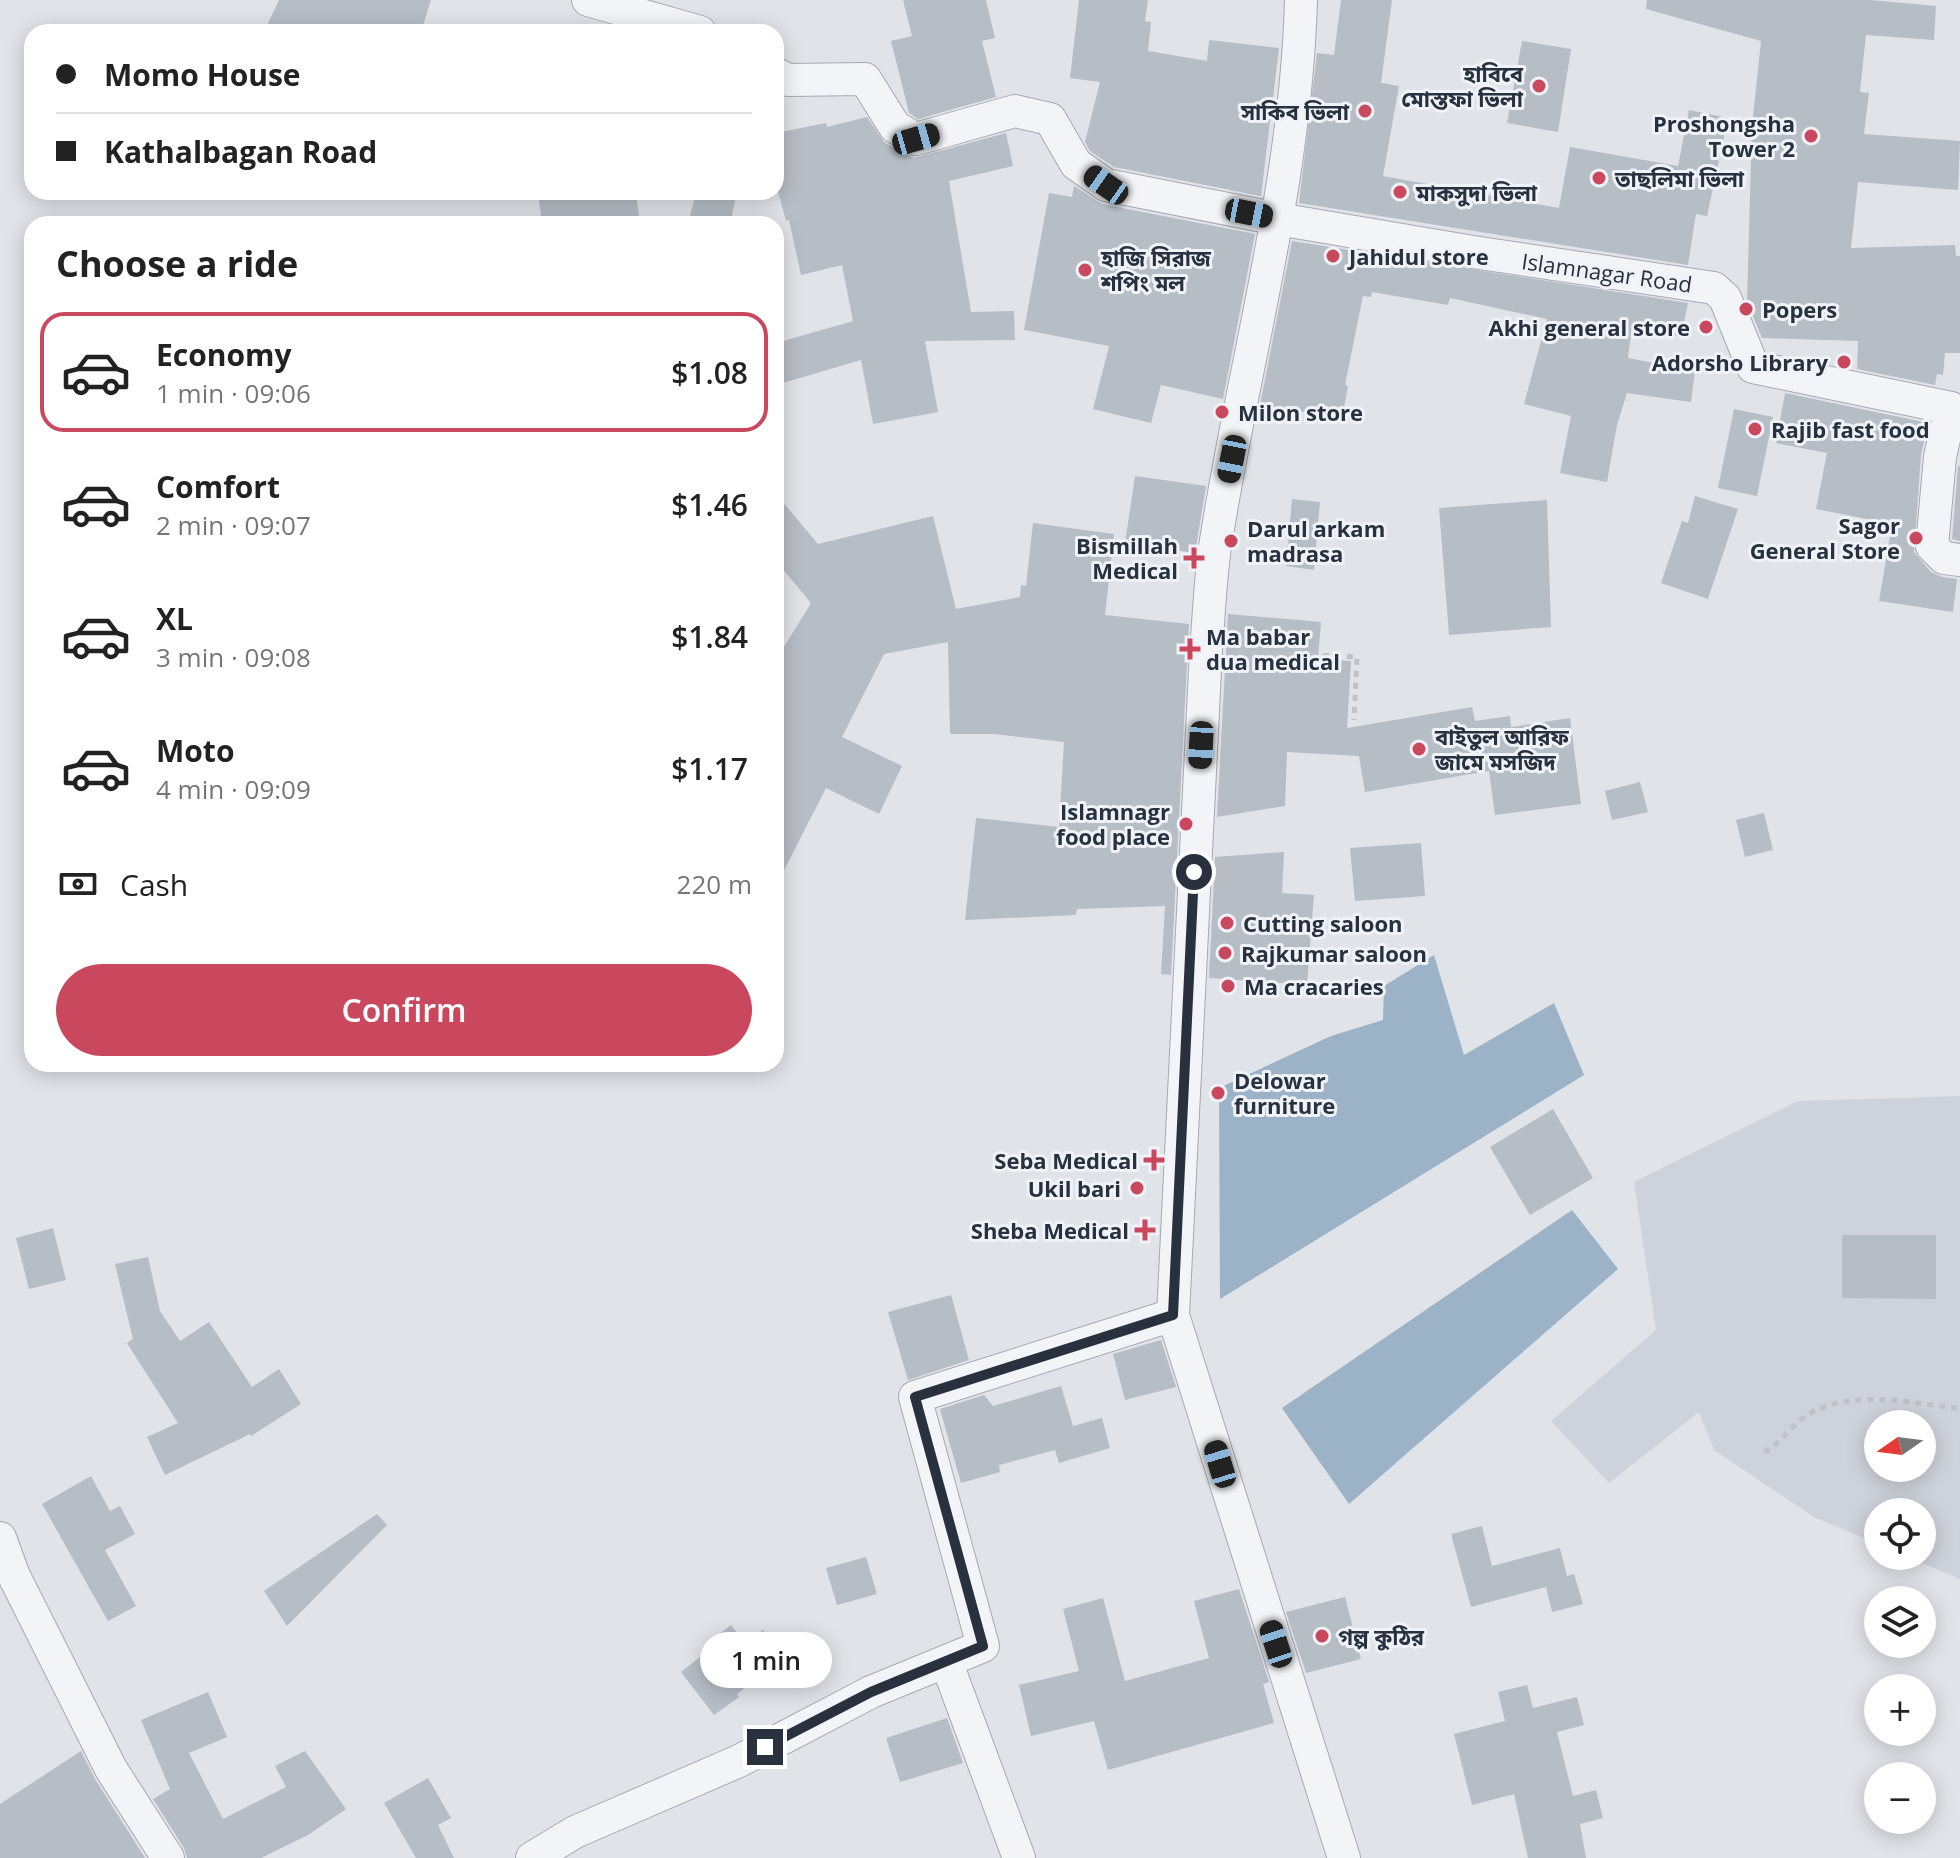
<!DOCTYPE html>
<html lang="en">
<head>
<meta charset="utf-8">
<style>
	:root { --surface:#fff; --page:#f2f2f2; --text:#222; --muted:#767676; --line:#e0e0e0; --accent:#ca485e }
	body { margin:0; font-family:"Open Sans","Noto Sans Bengali",sans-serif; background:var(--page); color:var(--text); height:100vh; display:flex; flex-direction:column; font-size:30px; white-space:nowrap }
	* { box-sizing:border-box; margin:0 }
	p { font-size:26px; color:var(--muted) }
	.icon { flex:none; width:44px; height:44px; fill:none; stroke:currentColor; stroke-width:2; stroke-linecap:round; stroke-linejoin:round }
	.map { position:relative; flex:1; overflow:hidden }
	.details { position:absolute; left:24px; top:216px; width:760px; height:856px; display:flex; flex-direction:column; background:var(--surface); border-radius:24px; box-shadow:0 4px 20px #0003 }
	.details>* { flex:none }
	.banner { position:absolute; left:24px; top:24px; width:760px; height:176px; border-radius:24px; box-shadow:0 4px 20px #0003; display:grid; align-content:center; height:176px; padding:0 32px; background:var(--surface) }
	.needle { width:52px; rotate:256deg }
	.tools { position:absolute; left:1864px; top:1410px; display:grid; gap:16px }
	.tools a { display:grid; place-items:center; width:72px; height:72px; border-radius:50%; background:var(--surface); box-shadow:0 4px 20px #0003; font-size:40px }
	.end { position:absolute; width:36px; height:36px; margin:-18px; border:10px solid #29313f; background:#fff; box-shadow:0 0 0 4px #fff }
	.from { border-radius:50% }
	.bubble { position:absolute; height:56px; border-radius:28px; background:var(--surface); box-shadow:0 4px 20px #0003; font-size:26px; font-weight:600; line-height:56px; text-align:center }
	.car { position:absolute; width:24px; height:48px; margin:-24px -12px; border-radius:10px; box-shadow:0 0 6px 2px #0007; background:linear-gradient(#222 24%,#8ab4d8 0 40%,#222 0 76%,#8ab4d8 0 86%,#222 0) }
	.banner b { display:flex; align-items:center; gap:28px; height:76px; font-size:30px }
	.banner b+b { border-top:2px solid var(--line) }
	.banner i { width:20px; height:20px; background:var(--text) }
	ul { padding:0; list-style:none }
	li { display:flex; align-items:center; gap:24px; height:120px; margin:0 16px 12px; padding:0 16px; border:4px solid transparent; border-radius:24px }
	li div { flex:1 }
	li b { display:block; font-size:30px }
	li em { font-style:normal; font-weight:600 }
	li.current { border-color:var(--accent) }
	li>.icon { width:72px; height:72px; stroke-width:1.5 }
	h2 { padding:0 32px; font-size:36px; line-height:96px }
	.pay { display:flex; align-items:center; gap:20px; height:88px; padding:0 32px; font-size:30px }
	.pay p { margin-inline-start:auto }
	.cta { display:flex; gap:16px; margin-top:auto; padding:16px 32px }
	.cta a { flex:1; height:92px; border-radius:48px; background:var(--accent); color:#fff; font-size:32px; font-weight:600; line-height:92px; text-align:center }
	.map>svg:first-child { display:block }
	.built { fill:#ced2da; fill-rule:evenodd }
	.water { fill:#9bb2c7 }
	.building { fill:#b7bdc5 }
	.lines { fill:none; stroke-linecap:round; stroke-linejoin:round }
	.street-casing { stroke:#a5aab2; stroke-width:34 }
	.path { stroke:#bec1c7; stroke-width:5; stroke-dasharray:6 6; stroke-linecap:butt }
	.street { stroke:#f2f4f7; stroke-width:32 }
	.route { stroke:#29313f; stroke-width:10 }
	.poi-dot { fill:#ca485e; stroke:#eff2f6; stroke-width:3 }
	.labels { text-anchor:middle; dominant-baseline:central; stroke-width:6; stroke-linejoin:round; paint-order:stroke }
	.poi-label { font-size:22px; font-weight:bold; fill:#29313f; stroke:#eff2f6; text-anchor:start }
	.street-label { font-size:22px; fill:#29313f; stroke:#eff2f6 }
</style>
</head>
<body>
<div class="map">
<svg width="1960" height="1858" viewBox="0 0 1960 1858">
	<rect width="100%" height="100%" fill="#e0e3e8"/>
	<path class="built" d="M 1960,1096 L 1960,1579 L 1906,1556 L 1922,1556 L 1922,1512 L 1878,1512 L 1878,1544 L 1814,1517 L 1714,1450 L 1699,1412 L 1609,1483 L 1551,1421 L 1656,1330 L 1634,1182 L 1798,1101 ZM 1878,1424 L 1922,1424 L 1922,1468 L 1878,1468 Z"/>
	<path class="water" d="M 1434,955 L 1464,1055 L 1554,1003 L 1584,1075 L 1220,1299 L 1219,1088 L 1331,1036 L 1383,1020 L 1384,986 Z
		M 1572,1210 L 1618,1269 L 1349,1504 L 1282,1408 Z"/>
	<path class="building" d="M 279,0 L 431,0 L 421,32 L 264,32 Z
		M 903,0 L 986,0 L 995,38 L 982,41 L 996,97 L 918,119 L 909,113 L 891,41 L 912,36 Z
		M 1079,0 L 1148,0 L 1145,21 L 1151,22 L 1148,51 L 1207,61 L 1209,40 L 1279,48 L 1261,196 L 1114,167 L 1090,151 L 1085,142 L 1100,82 L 1070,78 Z
		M 1341,0 L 1392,0 L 1381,83 L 1399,86 L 1383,176 L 1559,208 L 1570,147 L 1678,166 L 1689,110 L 1728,118 L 1707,216 L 1696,214 L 1688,265 L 1299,203 L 1317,53 L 1334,55 Z
		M 1647,0 L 1870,0 L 1936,6 L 1934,40 L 1866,35 L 1860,92 L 1869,93 L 1864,134 L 1960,141 L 1958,190 L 1858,182 L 1851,248 L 1955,245 L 1956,256 L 1960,256 L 1960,353 L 1945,353 L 1943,375 L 1937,374 L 1935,385 L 1857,369 L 1858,341 L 1762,338 L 1747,302 L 1752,126 L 1761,41 L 1646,9 Z
		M 1522,41 L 1571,49 L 1558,132 L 1507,123 Z
		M 867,117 L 885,143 L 914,158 L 1006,133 L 1013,166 L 949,181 L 971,312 L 1014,311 L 1015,340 L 925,341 L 938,412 L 873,424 L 861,360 L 776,385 L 776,343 L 853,321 L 842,265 L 801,275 L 789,220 L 786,221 L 776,184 L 776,133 L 826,123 L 827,127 Z
		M 1074,186 L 1102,204 L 1255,234 L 1223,399 L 1161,385 L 1151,423 L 1093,409 L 1109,346 L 1024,330 L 1049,193 L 1072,197 Z
		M 538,192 L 636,192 L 640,224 L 542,224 Z
		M 696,192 L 737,192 L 730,224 L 688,224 Z
		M 1292,241 L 1688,303 L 1681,336 L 1631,334 L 1628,358 L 1695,371 L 1691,402 L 1627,393 L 1617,425 L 1607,482 L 1560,473 L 1571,416 L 1524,404 L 1547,319 L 1450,298 L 1448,305 L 1372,292 L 1371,297 L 1363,296 L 1345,385 L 1348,386 L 1342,418 L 1260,405 Z
		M 1785,393 L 1928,423 L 1921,455 L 1914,552 L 1931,572 L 1942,577 L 1957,579 L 1953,612 L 1879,601 L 1892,524 L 1816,509 L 1827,453 L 1776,443 Z
		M 1734,409 L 1773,417 L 1757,496 L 1718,488 Z
		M 1958,466 L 1960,466 L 1960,541 L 1952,539 Z
		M 1135,476 L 1206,486 L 1195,553 L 1125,543 Z
		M 776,494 L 818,544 L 933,516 L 956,609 L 1020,597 L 1021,585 L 1026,586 L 1033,523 L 1114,534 L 1105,615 L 1189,624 L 1171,975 L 1161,974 L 1165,906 L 1077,909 L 1076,915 L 965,920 L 976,818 L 1059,827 L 1064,742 L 993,734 L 950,734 L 948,642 L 884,654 L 842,737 L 902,766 L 879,814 L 826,788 L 776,886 L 776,660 L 811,603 L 776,561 Z
		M 1695,496 L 1738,509 L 1708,599 L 1661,583 L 1682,521 L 1688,523 Z
		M 1292,499 L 1320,502 L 1314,570 L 1286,566 Z
		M 1547,500 L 1551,627 L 1449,635 L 1439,508 Z
		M 1228,614 L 1321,622 L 1318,659 L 1351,661 L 1347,728 L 1472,707 L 1475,721 L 1510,716 L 1511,727 L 1570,718 L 1581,804 L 1495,815 L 1489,771 L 1365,792 L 1359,756 L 1287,752 L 1285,806 L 1217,817 Z
		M 1640,782 L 1648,812 L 1612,820 L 1605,791 Z
		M 1764,813 L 1773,850 L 1745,857 L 1736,820 Z
		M 1421,843 L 1425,896 L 1355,901 L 1350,848 Z
		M 1284,852 L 1282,893 L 1314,895 L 1307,985 L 1209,978 L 1215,857 Z
		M 1553,1109 L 1593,1178 L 1530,1215 L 1490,1147 Z
		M 53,1228 L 66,1280 L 29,1289 L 16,1238 Z
		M 1842,1235 L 1936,1235 L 1936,1299 L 1842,1298 Z
		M 148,1257 L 160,1311 L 180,1341 L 209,1322 L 252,1387 L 279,1369 L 301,1404 L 251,1436 L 250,1434 L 165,1475 L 147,1437 L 178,1423 L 127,1343 L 133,1339 L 115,1264 Z
		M 951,1295 L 969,1360 L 908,1380 L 888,1312 Z
		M 1161,1340 L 1176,1387 L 1125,1400 L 1113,1354 Z
		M 1061,1386 L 1073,1426 L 1102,1418 L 1110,1448 L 1059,1463 L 1055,1450 L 999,1465 L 1000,1472 L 961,1483 L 940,1409 L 984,1395 L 993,1406 Z
		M 91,1476 L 110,1511 L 120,1506 L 135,1534 L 105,1550 L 136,1606 L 108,1621 L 42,1504 Z
		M 377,1514 L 387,1525 L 287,1626 L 264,1591 Z
		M 1482,1526 L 1492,1566 L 1560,1548 L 1567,1576 L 1574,1574 L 1583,1604 L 1552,1612 L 1546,1587 L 1471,1607 L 1451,1534 Z
		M 866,1557 L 877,1594 L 837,1605 L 826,1568 Z
		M 1239,1589 L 1269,1682 L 1263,1684 L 1274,1723 L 1108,1770 L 1094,1721 L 1031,1736 L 1019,1685 L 1079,1671 L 1063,1609 L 1103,1598 L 1125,1681 L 1209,1658 L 1194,1601 Z
		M 1345,1597 L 1361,1659 L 1306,1673 L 1286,1612 Z
		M 731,1625 L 745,1643 L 763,1630 L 784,1658 L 737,1694 L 739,1697 L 714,1715 L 681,1672 L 711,1648 L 707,1643 Z
		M 1527,1685 L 1533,1708 L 1577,1697 L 1584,1725 L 1557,1732 L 1573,1796 L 1596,1790 L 1603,1818 L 1580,1824 L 1586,1858 L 1528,1858 L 1514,1794 L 1472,1805 L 1454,1734 L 1505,1721 L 1498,1692 Z
		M 208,1692 L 227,1737 L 189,1753 L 223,1819 L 286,1787 L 275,1766 L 305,1751 L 346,1809 L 308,1835 L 261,1858 L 187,1858 L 184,1848 L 153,1799 L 170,1789 L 141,1720 Z
		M 947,1718 L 963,1763 L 900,1782 L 886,1738 Z
		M 81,1751 L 95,1779 L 145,1858 L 0,1858 L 0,1804 Z
		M 428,1778 L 451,1818 L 438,1825 L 454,1858 L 416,1858 L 384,1803 Z"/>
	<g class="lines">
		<defs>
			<path id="street" d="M 588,0 L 700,32
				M 1301,0 C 1296,186 1243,365 1215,547 C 1210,581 1209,616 1206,650 L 1173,1315 L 1344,1858
				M 776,74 L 788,80 L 865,79 L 895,127 L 916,139 L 1015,111 L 1050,119 L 1076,164 L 1106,185 L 1278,219 L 1473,252 L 1714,288 L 1725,298 L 1753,367 L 1951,408 L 1940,457 L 1932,546 L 1944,558 L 1960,560
				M 0,1538 L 14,1576 L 111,1769 L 168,1858
				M 946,1661 L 1019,1858
				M 532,1858 L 575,1832 L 739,1761 L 871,1692 L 983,1646 L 915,1397 L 1173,1315"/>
		</defs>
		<use href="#street" class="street-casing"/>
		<path class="path" d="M 1239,652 L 1357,657 L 1354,720
			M 1764,1452 C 1783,1443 1790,1426 1806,1416 C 1851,1387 1911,1404 1960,1408"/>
		<use href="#street" class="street"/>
	</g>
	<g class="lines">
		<path class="route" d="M 765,1747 L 871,1692 L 983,1646 L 915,1397 L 1173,1315 L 1194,872"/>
	</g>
	<g class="poi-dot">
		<circle cx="1539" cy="86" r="8"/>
		<circle cx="1365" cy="111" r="8"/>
		<circle cx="1811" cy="136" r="8"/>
		<circle cx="1599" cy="178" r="8"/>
		<circle cx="1400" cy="192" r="8"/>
		<circle cx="1333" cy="256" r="8"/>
		<circle cx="1085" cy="270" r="8"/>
		<circle cx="1746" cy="309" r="8"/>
		<circle cx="1706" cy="327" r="8"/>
		<circle cx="1844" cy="362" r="8"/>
		<circle cx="1222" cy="412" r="8"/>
		<circle cx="1755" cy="429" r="8"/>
		<circle cx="1916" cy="538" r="8"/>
		<circle cx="1231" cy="541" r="8"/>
		<path d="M1190 546h8v8h8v8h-8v8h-8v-8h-8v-8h8z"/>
		<path d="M1186 637h8v8h8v8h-8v8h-8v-8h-8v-8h8z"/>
		<circle cx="1419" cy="749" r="8"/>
		<circle cx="1186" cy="824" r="8"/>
		<circle cx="1227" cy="923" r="8"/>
		<circle cx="1225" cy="953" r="8"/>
		<circle cx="1228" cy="986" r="8"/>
		<circle cx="1218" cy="1093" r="8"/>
		<path d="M1150 1148h8v8h8v8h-8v8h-8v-8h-8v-8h8z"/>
		<circle cx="1137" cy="1188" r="8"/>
		<path d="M1141 1218h8v8h8v8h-8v8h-8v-8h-8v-8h8z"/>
		<circle cx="1322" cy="1636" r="8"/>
	</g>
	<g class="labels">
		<g class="poi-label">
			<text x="1523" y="73" text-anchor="end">হাবিবে<tspan x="1523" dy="25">মোস্তফা ভিলা</tspan></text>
			<text x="1349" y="111" text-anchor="end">সাকিব ভিলা</text>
			<text x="1795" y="123" text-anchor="end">Proshongsha<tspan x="1795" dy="25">Tower 2</tspan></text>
			<text x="1615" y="178">তাছলিমা ভিলা</text>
			<text x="1416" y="192">মাকসুদা ভিলা</text>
			<text x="1349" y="256">Jahidul store</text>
			<text x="1101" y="257">হাজি সিরাজ<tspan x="1101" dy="25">শপিং মল</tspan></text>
			<text x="1762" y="309">Popers</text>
			<text x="1690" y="327" text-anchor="end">Akhi general store</text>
			<text x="1828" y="362" text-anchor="end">Adorsho Library</text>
			<text x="1238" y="412">Milon store</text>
			<text x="1771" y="429">Rajib fast food</text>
			<text x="1900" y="525" text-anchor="end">Sagor<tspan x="1900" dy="25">General Store</tspan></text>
			<text x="1247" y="528">Darul arkam<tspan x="1247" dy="25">madrasa</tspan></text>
			<text x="1178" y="545" text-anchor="end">Bismillah<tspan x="1178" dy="25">Medical</tspan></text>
			<text x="1206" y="636">Ma babar<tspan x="1206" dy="25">dua medical</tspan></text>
			<text x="1435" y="736">বাইতুল আরিফ<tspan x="1435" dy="25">জামে মসজিদ</tspan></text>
			<text x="1170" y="811" text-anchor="end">Islamnagr<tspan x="1170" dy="25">food place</tspan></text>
			<text x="1243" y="923">Cutting saloon</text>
			<text x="1241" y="953">Rajkumar saloon</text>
			<text x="1244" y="986">Ma cracaries</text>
			<text x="1234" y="1080">Delowar<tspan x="1234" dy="25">furniture</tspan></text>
			<text x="1138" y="1160" text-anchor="end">Seba Medical</text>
			<text x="1121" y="1188" text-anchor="end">Ukil bari</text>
			<text x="1129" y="1230" text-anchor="end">Sheba Medical</text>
			<text x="1338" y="1636">গল্প কুঠির</text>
		</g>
		<g class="street-label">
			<text transform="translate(1607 272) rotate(8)">Islamnagar Road</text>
		</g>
	</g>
</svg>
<div class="tools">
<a><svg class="needle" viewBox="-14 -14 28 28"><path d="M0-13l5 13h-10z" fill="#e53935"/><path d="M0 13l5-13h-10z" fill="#767676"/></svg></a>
<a><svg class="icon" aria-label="locate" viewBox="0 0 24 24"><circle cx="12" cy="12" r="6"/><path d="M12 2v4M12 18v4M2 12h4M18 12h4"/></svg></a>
<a><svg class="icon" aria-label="layers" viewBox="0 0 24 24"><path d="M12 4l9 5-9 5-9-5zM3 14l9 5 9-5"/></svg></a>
<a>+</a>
<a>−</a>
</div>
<i class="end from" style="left:1194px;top:872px"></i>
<i class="end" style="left:765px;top:1747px"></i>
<div class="bubble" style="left:700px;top:1632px;width:132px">1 min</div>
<i class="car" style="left:916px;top:139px;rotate:74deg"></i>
<i class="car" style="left:1106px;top:185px;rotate:305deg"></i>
<i class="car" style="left:1249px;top:213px;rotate:101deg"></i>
<i class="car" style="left:1232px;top:459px;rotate:191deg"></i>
<i class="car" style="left:1201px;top:745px;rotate:183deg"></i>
<i class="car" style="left:1220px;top:1464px;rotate:343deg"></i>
<i class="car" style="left:1276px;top:1644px;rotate:342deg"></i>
<div class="banner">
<b><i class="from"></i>Momo House</b>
<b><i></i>Kathalbagan Road</b>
</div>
<section class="details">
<h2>Choose a ride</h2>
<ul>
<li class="current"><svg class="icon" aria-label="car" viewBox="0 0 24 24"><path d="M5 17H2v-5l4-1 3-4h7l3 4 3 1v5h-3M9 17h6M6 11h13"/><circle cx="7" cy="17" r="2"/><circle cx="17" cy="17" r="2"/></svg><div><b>Economy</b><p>1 min · 09:06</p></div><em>$1.08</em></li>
<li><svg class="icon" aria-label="car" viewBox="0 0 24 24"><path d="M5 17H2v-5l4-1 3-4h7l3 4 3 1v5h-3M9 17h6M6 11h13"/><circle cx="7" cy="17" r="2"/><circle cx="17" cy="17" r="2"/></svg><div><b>Comfort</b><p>2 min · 09:07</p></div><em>$1.46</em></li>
<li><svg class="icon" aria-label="car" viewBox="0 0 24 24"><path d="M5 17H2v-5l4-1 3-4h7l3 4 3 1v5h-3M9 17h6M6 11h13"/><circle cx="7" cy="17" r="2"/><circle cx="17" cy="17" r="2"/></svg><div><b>XL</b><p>3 min · 09:08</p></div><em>$1.84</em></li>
<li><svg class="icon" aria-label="car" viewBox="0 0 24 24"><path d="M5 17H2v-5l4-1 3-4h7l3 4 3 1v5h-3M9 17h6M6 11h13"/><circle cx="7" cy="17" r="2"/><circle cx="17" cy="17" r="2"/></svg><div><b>Moto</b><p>4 min · 09:09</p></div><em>$1.17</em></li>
</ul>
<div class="pay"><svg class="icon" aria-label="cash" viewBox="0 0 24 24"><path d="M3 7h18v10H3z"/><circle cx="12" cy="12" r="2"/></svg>Cash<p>220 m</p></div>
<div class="cta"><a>Confirm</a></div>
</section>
</div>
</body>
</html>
